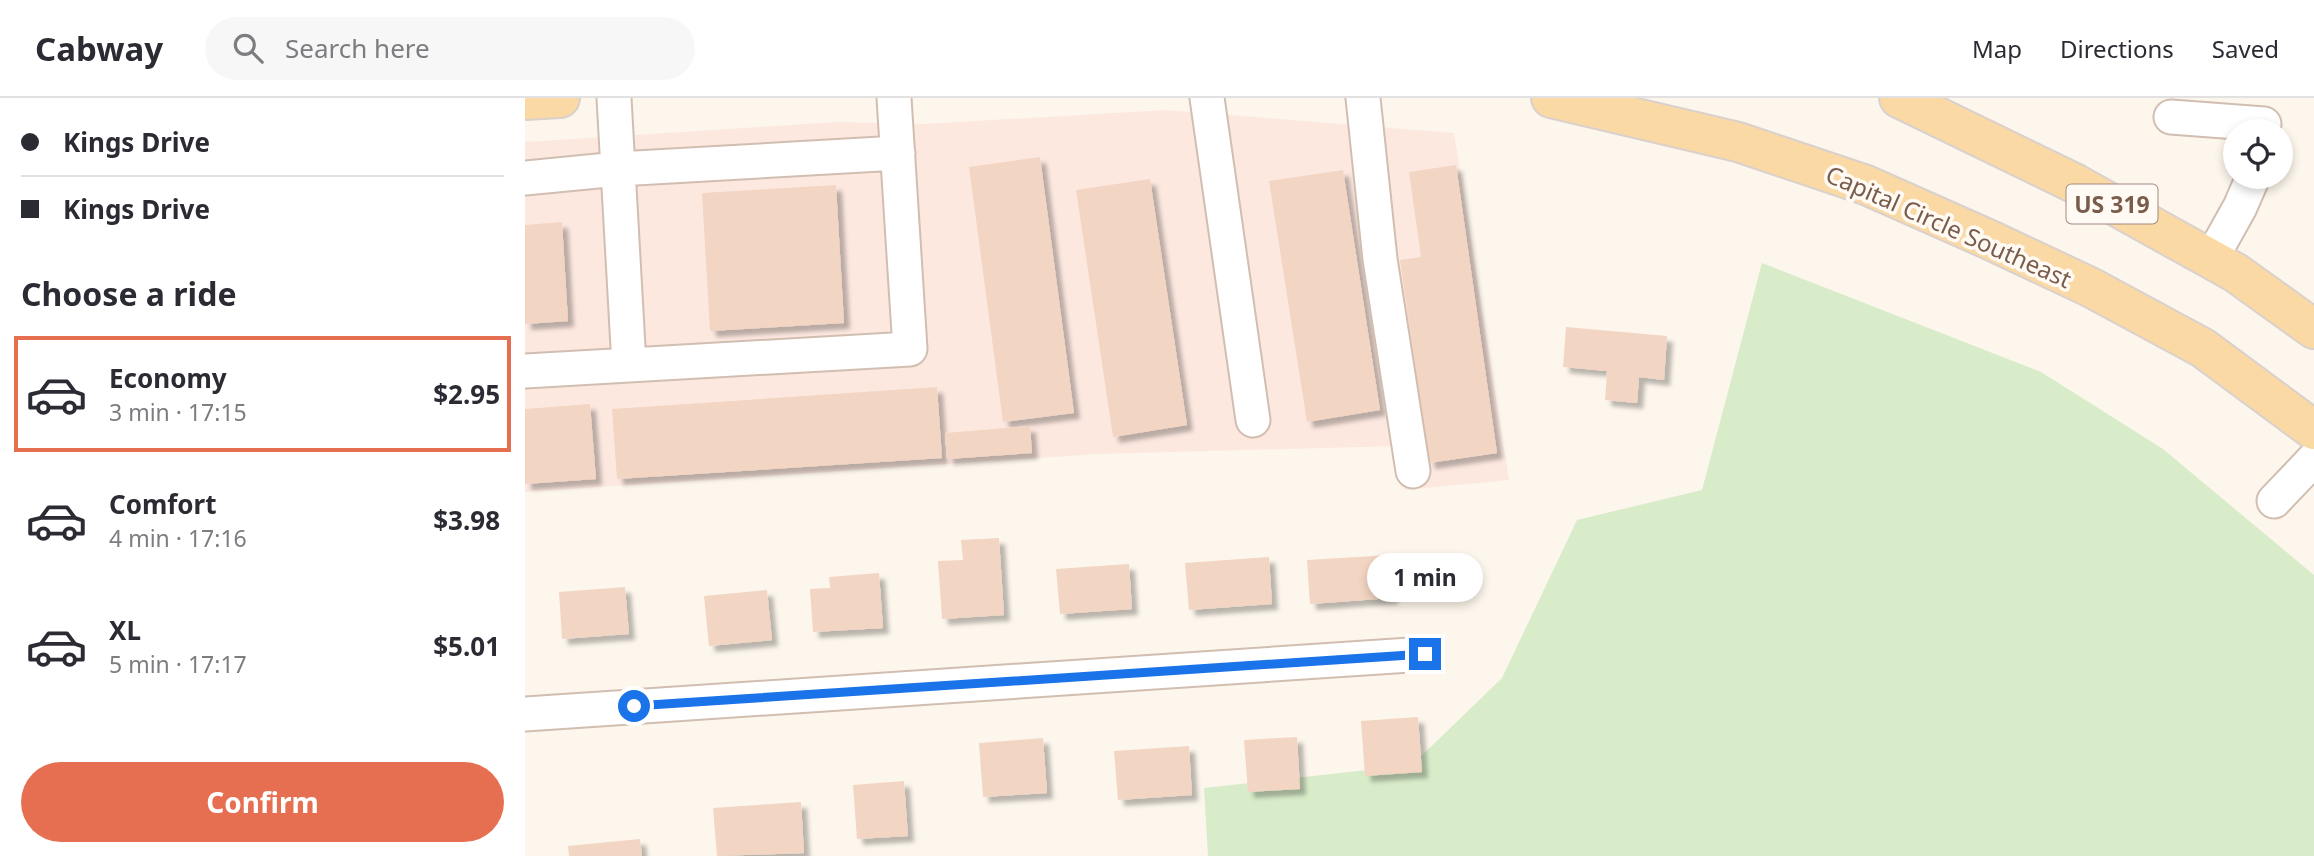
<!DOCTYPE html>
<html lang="en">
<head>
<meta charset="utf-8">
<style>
	:root { --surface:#fff; --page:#f7f7f7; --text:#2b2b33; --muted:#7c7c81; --line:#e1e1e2; --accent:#e76f51 }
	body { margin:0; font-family:"Noto Sans",sans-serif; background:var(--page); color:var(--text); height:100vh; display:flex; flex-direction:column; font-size:26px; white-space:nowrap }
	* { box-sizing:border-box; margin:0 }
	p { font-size:23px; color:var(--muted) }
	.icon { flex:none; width:38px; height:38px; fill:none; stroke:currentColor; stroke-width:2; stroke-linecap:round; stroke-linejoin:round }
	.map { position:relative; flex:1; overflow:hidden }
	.details { display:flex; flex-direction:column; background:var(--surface); width:525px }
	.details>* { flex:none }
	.hud { display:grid; align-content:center; height:154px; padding:0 21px; background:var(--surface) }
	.tools { position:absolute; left:1698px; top:21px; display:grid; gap:14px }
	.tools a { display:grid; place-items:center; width:70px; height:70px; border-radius:50%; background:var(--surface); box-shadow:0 4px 10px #0003; font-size:35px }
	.end { position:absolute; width:32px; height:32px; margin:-16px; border:9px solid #1a73e8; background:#fff; box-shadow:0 0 0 4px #fff }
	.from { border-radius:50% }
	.bubble { position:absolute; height:49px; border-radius:24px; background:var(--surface); box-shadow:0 4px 10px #0003; font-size:23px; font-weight:700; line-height:49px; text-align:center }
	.hud b { display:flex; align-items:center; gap:24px; height:66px; font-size:26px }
	.hud b+b { border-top:2px solid var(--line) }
	.hud i { width:18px; height:18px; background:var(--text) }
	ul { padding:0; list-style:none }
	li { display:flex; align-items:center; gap:21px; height:116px; margin:0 14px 10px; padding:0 7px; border:4px solid transparent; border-radius:0px }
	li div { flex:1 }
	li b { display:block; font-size:26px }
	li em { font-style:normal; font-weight:700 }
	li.current { border-color:var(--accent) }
	li>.icon { width:63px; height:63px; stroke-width:1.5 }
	h2 { padding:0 21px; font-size:32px; line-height:84px }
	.cta { display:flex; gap:14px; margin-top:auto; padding:14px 21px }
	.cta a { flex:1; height:80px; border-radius:42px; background:var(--accent); color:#fff; font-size:28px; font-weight:700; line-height:80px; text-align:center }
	header { display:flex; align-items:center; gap:42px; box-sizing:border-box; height:98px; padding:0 35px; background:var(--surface); border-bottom:2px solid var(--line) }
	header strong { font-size:33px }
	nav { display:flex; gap:38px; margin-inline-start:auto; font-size:24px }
	.search { width:490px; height:63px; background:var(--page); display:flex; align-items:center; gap:18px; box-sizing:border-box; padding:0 24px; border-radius:38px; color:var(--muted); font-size:26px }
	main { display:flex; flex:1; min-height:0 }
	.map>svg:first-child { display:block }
	.commercial { fill:#fde8e0 }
	.green { fill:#d8ecc9 }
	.building { fill:#f3d5c3; filter:url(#shadow) }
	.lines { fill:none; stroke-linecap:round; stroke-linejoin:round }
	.minor-casing { stroke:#d1beb0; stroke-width:37 }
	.major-casing { stroke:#dad1cd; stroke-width:42 }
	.minor { stroke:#fff; stroke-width:33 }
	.major { stroke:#fbd9a5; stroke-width:38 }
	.route { stroke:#1a73e8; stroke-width:9 }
	.labels { text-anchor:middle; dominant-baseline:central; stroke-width:7; stroke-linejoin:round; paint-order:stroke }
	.shield { fill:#fffaf3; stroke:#a28b7f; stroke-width:2 }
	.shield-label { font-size:23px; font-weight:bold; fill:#7a5c4d }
	.street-label { font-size:24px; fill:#7a5c4d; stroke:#fffaf3 }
</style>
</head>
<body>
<header>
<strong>Cabway</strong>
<div class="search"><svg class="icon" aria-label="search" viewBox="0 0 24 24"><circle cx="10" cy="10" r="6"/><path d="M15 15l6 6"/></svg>Search here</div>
<nav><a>Map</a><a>Directions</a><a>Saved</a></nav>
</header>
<main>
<section class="details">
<div class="hud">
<b><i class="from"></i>Kings Drive</b>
<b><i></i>Kings Drive</b>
</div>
<h2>Choose a ride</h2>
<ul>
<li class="current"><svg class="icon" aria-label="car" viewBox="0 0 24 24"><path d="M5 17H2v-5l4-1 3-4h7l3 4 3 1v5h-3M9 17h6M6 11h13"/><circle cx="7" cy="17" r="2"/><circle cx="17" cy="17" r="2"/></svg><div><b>Economy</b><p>3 min · 17:15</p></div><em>$2.95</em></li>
<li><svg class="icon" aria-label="car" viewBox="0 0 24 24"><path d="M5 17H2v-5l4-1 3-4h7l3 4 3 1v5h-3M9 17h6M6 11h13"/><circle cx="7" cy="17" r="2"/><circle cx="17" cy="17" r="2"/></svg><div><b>Comfort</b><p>4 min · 17:16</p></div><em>$3.98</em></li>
<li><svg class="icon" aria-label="car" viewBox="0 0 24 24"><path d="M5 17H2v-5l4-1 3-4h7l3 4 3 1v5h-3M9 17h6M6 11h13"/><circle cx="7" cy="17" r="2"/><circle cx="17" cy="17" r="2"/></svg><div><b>XL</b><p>5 min · 17:17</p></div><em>$5.01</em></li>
</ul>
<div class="cta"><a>Confirm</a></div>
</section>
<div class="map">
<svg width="1789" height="758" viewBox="0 0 1789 758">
	<defs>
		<filter id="shadow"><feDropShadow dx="6" dy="6" stdDeviation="2" flood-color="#0004"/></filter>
	</defs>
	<rect width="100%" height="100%" fill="#fdf6ec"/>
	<path class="commercial" d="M 641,12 L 929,35 L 984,382 L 879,392 L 873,348 L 573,356 L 0,394 L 0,44 L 313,24 L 398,26 Z"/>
	<path class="green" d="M 1237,165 L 1516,274 L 1638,351 L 1789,477 L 1789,758 L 683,758 L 679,690 L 887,667 L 977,580 L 1052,422 L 1177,392 Z"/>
	<path class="building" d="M 515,59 L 549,315 L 478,324 L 444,69 Z
		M 931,67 L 972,355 L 904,365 L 875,162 L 896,159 L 884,74 Z
		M 818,72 L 855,312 L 782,324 L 744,83 Z
		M 625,81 L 662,327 L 588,339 L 551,92 Z
		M 311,87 L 319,225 L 185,233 L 177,95 Z
		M 37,124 L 43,223 L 0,226 L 0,127 Z
		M 1041,229 L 1142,238 L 1139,282 L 1114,279 L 1112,305 L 1080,302 L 1082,273 L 1038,269 Z
		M 412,289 L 417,360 L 92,381 L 87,311 Z
		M 65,306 L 71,381 L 0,386 L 0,311 Z
		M 505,328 L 507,355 L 422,361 L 420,335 Z
		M 474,440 L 479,517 L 417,521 L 413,463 L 438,462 L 436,442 Z
		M 865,457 L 867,500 L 785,506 L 782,462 Z
		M 744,459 L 747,506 L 664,512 L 660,465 Z
		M 604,466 L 607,511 L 535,516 L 531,471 Z
		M 354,475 L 358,530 L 288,534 L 285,491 L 305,490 L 304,479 Z
		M 100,489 L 104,536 L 37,541 L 34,494 Z
		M 242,492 L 247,542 L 184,548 L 179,498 Z
		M 893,619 L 897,674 L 840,678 L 836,623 Z
		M 772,639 L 775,691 L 723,694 L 719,642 Z
		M 518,640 L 522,695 L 458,699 L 454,645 Z
		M 664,648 L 667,697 L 593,702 L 589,653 Z
		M 379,683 L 383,738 L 332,741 L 328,687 Z
		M 276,704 L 279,755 L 192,758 L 188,710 Z
		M 115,741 L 117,758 L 44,758 L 43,748 Z"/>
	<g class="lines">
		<defs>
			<path id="minor" d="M 89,0 L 104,267
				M 682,0 L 728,322
				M 838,0 L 855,161 L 888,373
				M 1646,19 L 1739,26
				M 0,80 L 93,71 L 373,55
				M 1686,161 L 1715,109 L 1728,79
				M 0,273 L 385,251 L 369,0
				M 1749,403 L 1789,361
				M 0,616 L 900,556"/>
			<path id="major" d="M 1026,0 L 1213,44 L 1341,87 L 1465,142 L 1565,189 L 1678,250 L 1789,332
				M 1374,0 L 1551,86 L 1686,161 L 1711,175 L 1789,231
				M 0,2 L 35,0"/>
		</defs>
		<use href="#minor" class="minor-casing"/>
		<use href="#major" class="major-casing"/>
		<use href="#minor" class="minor"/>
		<use href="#major" class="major"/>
	</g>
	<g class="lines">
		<path class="route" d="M 109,608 L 900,556"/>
	</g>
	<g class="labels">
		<rect class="shield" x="1541.5" y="86.5" width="91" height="39" rx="5"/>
		<g class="shield-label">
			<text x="1587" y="106">US 319</text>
		</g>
		<g class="street-label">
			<text transform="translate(1424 128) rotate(24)">Capital Circle Southeast</text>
		</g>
	</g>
</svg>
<div class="tools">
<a><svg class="icon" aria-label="locate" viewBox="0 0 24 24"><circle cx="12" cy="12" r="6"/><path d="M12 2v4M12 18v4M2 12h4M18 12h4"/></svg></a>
</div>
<i class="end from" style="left:109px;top:608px"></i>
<i class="end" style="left:900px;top:556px"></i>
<div class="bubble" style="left:842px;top:455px;width:116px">1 min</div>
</div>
</main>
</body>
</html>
